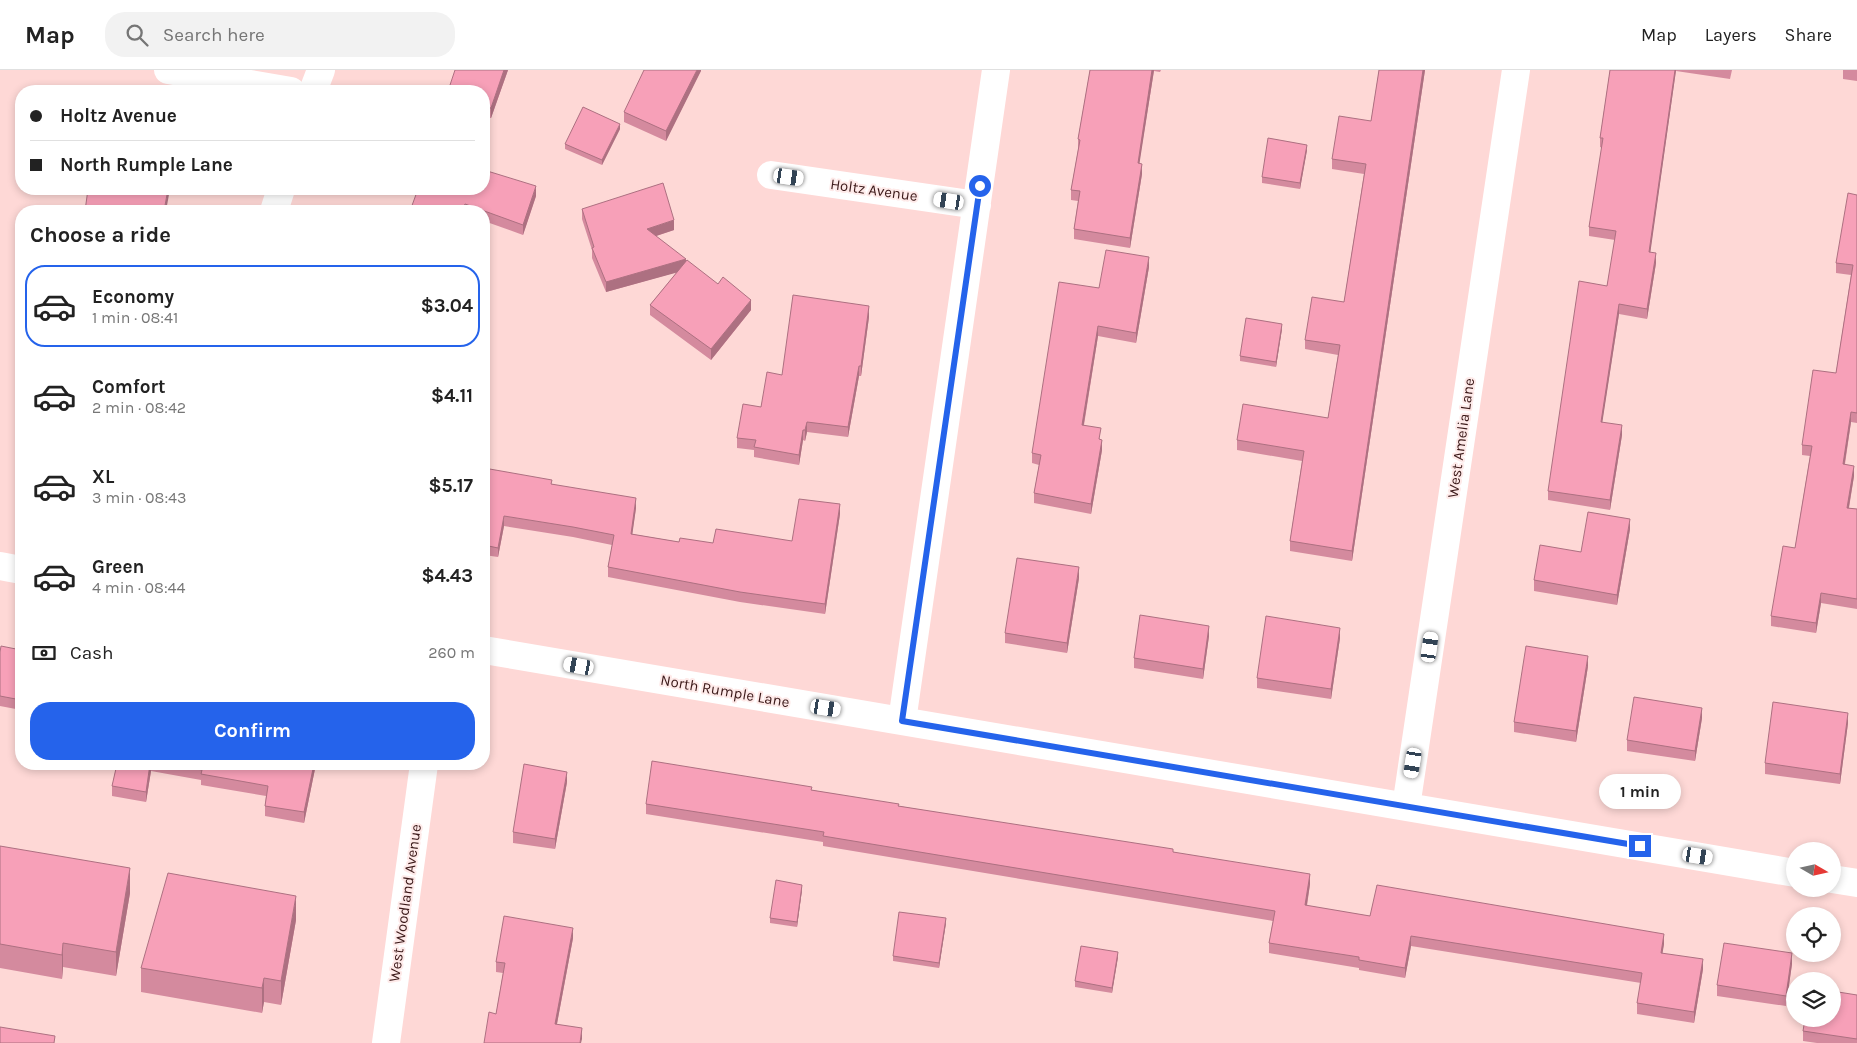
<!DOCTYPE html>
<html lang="en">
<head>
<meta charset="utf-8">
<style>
	:root { --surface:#fff; --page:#f2f2f2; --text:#222; --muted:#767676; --line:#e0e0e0; --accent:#2563eb }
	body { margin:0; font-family:Karla,sans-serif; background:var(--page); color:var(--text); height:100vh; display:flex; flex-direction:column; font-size:19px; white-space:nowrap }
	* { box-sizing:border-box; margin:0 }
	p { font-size:16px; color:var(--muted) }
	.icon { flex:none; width:28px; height:28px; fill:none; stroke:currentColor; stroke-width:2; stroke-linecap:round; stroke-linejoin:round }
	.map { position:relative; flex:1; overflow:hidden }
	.details { position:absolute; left:15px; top:135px; width:475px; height:565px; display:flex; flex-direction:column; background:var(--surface); border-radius:20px; box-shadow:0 2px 8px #0003 }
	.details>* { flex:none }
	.guide { position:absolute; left:15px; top:15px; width:475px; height:110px; border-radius:20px; box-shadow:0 2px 8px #0003; display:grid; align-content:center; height:110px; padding:0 15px; background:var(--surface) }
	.needle { width:32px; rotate:99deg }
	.tools { position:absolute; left:1786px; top:772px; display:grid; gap:10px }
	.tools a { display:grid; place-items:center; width:55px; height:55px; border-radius:50%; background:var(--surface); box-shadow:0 2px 8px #0003; font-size:25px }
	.end { position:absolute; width:22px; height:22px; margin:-11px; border:6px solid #2563eb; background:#fff; box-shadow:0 0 0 2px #fff }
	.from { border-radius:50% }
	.bubble { position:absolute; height:35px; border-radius:18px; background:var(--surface); box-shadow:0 2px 8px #0003; font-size:16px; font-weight:700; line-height:35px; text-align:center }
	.car { position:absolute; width:15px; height:30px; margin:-15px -8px; border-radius:6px; box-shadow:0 0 4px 1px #0007; background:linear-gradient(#fff 24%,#345 0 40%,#fff 0 76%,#345 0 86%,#fff 0) }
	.guide b { display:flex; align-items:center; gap:18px; height:48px; font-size:19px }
	.guide b+b { border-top:1px solid var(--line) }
	.guide i { width:12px; height:12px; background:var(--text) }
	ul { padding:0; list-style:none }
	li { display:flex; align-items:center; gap:15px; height:82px; margin:0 10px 8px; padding:0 5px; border:2px solid transparent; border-radius:20px }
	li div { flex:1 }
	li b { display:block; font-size:19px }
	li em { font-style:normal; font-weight:700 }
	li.on { border-color:var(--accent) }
	li>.icon { width:45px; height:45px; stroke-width:1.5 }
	h2 { padding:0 15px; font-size:22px; line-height:60px }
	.pay { display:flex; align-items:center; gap:12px; height:55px; padding:0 15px; font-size:19px }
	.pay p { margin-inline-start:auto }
	.cta { display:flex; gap:10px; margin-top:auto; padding:10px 15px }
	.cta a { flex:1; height:58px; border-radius:20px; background:var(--accent); color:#fff; font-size:20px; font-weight:700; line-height:58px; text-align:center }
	header { display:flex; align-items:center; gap:30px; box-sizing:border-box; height:70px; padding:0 25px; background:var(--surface); border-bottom:1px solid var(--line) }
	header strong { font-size:24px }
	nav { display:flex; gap:28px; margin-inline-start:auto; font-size:18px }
	.search { width:350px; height:45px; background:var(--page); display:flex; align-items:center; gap:12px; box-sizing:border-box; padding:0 18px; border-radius:20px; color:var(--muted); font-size:19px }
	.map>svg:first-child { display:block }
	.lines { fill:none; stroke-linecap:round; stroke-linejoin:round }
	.street { stroke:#fff; stroke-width:28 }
	.wall { fill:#d48a9e }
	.shaded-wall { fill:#ad7081 }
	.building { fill:#f7a0b8; stroke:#ad7081 }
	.route { stroke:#2563eb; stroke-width:6 }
	.labels { text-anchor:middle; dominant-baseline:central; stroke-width:4; stroke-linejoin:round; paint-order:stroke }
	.street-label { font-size:15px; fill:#3a1818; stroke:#feeae9 }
</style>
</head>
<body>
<header>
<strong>Map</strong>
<div class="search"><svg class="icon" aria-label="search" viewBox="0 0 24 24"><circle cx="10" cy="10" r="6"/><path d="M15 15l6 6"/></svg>Search here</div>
<nav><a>Map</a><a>Layers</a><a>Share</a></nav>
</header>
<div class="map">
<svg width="1857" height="973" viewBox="0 0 1857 973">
	<rect width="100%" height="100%" fill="#fed8d6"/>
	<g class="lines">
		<path class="street" d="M 168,0 L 291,21
			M 313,21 L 321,0
			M 771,105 L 977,135
			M 274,141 L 281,119
			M 0,496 L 21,500
			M 484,580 L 1795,803
			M 902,651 L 996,0
			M 1406,737 L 1516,0
			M 1832,809 L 1857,813
			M 386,973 L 424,694"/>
	</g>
	<path class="wall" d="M 455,0 L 508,0 L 491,48 L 489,48 Z
		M 701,0 L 666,71 L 624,52 L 624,42 Z
		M 1090,0 L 1161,0 L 1160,2 L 1154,1 L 1139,93 L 1142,104 L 1130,178 L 1074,169 L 1074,159 L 1078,131 L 1071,130 L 1071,120 L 1078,80 L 1078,69 Z
		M 1379,0 L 1425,0 L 1352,491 L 1290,481 L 1290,471 L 1302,391 L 1237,380 L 1237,370 L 1328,348 L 1338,285 L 1305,279 L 1305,270 L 1344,232 L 1364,104 L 1332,99 L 1332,89 L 1371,51 Z
		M 1610,0 L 1732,0 L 1730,9 L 1676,1 L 1650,182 L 1656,193 L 1647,249 L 1619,244 L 1602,352 L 1622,365 L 1610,440 L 1548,430 L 1548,421 L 1607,216 L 1615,170 L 1589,166 L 1589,157 L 1602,78 L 1600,77 L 1600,68 Z
		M 1843,0 L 1857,0 L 1857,11 L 1843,9 Z
		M 620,59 L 602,95 L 565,79 L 565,74 Z
		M 1307,80 L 1300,119 L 1262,113 L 1262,107 Z
		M 1857,125 L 1857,353 L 1851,352 L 1845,394 L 1854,406 L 1849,438 L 1857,439 L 1857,539 L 1821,533 L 1816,563 L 1771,556 L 1771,546 L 1795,478 L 1810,386 L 1802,385 L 1802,375 L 1836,303 L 1851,205 L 1836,203 L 1836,193 Z
		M 536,126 L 523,165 L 484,151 L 484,141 L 410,141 Z
		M 582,139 L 674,160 L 656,166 L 686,192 L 751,240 L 711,290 L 650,245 L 650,235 L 677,202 L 606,222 L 592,188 L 592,180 L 582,149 Z
		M 1149,197 L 1136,273 L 1098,266 L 1084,355 L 1101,370 L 1102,380 L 1091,444 L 1034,433 L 1034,423 L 1039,395 L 1032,393 L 1032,383 L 1099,218 Z
		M 869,247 L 861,306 L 859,306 L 848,367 L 807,362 L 805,371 L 803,370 L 799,395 L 754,387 L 754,380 L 737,378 L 737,368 L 761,337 L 782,305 Z
		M 1282,259 L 1276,297 L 1240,291 L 1240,286 Z
		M 21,381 L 21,407 L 19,407 L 19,397 Z
		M 484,398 L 552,414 L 636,438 L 632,464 L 679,472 L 713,473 L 792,471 L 840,444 L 825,544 L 740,532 L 608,507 L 608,497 L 612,475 L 573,467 L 504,456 L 498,487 L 484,485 Z
		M 1630,459 L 1617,535 L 1534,521 L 1534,510 L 1581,482 Z
		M 1079,508 L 1067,583 L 1005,573 L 1005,563 Z
		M 1209,566 L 1203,609 L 1134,598 L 1134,588 Z
		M 1340,568 L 1331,629 L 1257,618 L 1257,608 Z
		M 21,580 L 21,640 L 0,636 L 0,582 Z
		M 1588,596 L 1576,672 L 1514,662 L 1514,652 Z
		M 1702,648 L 1695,691 L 1627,681 L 1627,670 Z
		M 1848,653 L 1840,714 L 1765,704 L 1765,693 Z
		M 114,694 L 316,694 L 304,753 L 265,746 L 265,736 L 266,726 L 201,715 L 201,710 L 151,701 L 146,732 L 112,726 L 112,716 L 117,694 Z
		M 567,712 L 555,779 L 513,773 L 513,762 Z
		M 812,720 L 899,736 L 1173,782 L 1310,814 L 1307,836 L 1370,846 L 1664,874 L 1662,883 L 1703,899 L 1694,953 L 1637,944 L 1637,933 L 1641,913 L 1411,876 L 1405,908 L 1359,900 L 1359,898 L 1269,883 L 1269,873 L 1273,851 L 823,776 L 823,772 L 646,744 L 646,734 Z
		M 0,776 L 130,823 L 116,906 L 63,897 L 62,909 L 0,898 Z
		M 802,820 L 797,857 L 770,853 L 770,848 Z
		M 296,850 L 281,935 L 264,932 L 262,943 L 141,922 L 141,898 Z
		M 946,853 L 939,898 L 893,891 L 893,886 Z
		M 573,868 L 557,954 L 582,969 L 496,944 L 503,903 L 496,902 L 496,892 Z
		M 1118,887 L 1112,923 L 1075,917 L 1075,911 Z
		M 1792,894 L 1786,936 L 1717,926 L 1717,915 Z
		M 1857,925 L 1857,973 L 1817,973 L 1803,971 L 1803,961 Z"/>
	<path class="shaded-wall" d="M 504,0 L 508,0 L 491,48 L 491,38 Z
		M 697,0 L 701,0 L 701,1 L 666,71 L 666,61 Z
		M 1152,0 L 1154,0 L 1138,103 L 1138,93 Z
		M 1423,0 L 1425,0 L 1352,491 L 1352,481 Z
		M 1675,0 L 1676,0 L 1649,192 L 1649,182 Z
		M 489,38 L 489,48 L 484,64 L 484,54 Z
		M 620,54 L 620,59 L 602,95 L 602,90 Z
		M 1307,75 L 1307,80 L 1300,119 L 1300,113 Z
		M 1142,94 L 1142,104 L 1130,178 L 1130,168 Z
		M 536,116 L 536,126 L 523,165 L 523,155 Z
		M 168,119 L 170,119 L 166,141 L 164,141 Z
		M 674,150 L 674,160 L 647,169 L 647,159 Z
		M 1656,183 L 1656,193 L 1647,249 L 1647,239 Z
		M 1149,187 L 1149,197 L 1136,273 L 1136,263 Z
		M 686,189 L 686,200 L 606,222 L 606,212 Z
		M 751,230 L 751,240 L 711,290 L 711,279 Z
		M 1619,234 L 1619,244 L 1601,361 L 1601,352 Z
		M 869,236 L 869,247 L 861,306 L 861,296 Z
		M 1282,254 L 1282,259 L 1276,297 L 1276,292 Z
		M 1098,256 L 1098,266 L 1082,365 L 1082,355 Z
		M 859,296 L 859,306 L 848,367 L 848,357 Z
		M 1851,342 L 1851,352 L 1843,404 L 1843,394 Z
		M 807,352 L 807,362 L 805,371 L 805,360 Z
		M 1622,355 L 1622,365 L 1610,440 L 1610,430 Z
		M 803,360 L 803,370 L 799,395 L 799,385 Z
		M 1102,370 L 1102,380 L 1091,444 L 1091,434 Z
		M 1854,396 L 1854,406 L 1847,448 L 1847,438 Z
		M 636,428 L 636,438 L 631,474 L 631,464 Z
		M 840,434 L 840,444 L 825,544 L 825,534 Z
		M 504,446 L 504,456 L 498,487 L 498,478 Z
		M 1630,449 L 1630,459 L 1617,535 L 1617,525 Z
		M 1079,497 L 1079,508 L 1067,583 L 1067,573 Z
		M 1821,523 L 1821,533 L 1816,563 L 1816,553 Z
		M 1209,556 L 1209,566 L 1203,609 L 1203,599 Z
		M 1340,558 L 1340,568 L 1331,629 L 1331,619 Z
		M 1588,586 L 1588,596 L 1576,672 L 1576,661 Z
		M 1702,638 L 1702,648 L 1695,691 L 1695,681 Z
		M 1848,643 L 1848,653 L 1840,714 L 1840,704 Z
		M 150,694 L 151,701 L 146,732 L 146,722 Z
		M 314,694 L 316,694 L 304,753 L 304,742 Z
		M 567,702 L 567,712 L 555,779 L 555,769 Z
		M 130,798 L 130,823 L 116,906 L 116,882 Z
		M 1310,804 L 1310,814 L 1305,846 L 1305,835 Z
		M 802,815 L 802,820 L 797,857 L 797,852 Z
		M 296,826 L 296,850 L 281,935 L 281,911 Z
		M 946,848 L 946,853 L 939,898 L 939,893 Z
		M 573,858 L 573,868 L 555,964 L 555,954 Z
		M 1664,864 L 1664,874 L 1661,893 L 1661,883 Z
		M 1411,866 L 1411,876 L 1405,908 L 1405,898 Z
		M 63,873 L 63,897 L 62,909 L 62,885 Z
		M 1118,882 L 1118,887 L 1112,923 L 1112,918 Z
		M 1792,883 L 1792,894 L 1786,936 L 1786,926 Z
		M 1703,889 L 1703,899 L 1694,953 L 1694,942 Z
		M 264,908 L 264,932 L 262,943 L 262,918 Z
		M 582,958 L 582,969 L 581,973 L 580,973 Z"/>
	<path class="building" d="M 455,0 L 504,0 L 491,38 L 489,38 L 484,54 L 484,21 L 448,21 Z
		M 644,0 L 697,0 L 666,61 L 624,42 Z
		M 1090,0 L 1152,0 L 1138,93 L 1142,94 L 1130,168 L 1074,159 L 1080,121 L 1071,120 L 1080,70 L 1078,69 Z
		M 1379,0 L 1423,0 L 1352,481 L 1290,471 L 1304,381 L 1237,370 L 1243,334 L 1328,348 L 1340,275 L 1305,270 L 1312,227 L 1344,232 L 1366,94 L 1332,89 L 1339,46 L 1371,51 Z
		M 1610,0 L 1675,0 L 1649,182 L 1656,183 L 1647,239 L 1619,234 L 1601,352 L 1622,355 L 1610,430 L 1548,421 L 1579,211 L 1607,216 L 1616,161 L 1589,157 L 1603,68 L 1600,68 Z
		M 583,37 L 620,54 L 602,90 L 565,74 Z
		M 1268,68 L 1307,75 L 1300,113 L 1262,107 Z
		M 484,100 L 536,116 L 523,155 L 465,134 L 462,141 L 410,141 L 418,119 L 484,119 Z
		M 663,113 L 674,150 L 647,159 L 686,189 L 606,212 L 592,178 L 594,177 L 582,139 Z
		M 88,119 L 168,119 L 164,141 L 85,141 Z
		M 1848,123 L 1857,125 L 1857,343 L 1851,342 L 1843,394 L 1854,396 L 1847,438 L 1857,439 L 1857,529 L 1821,523 L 1816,553 L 1771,546 L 1783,476 L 1795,478 L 1812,376 L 1802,375 L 1813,300 L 1836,303 L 1853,195 L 1836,193 Z
		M 1106,180 L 1149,187 L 1136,263 L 1098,256 L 1082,355 L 1101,358 L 1099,369 L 1102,370 L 1091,434 L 1034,423 L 1041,385 L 1032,383 L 1059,212 L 1099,218 Z
		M 687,190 L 718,214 L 723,207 L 751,230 L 711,279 L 650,235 Z
		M 793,225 L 869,236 L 861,296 L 859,296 L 848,357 L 807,352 L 805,360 L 803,360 L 799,385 L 754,377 L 756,370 L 737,368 L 743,334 L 761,337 L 767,302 L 782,305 Z
		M 1246,248 L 1282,254 L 1276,292 L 1240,286 Z
		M 21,381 L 21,397 L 19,397 Z
		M 484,398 L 552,410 L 551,414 L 636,428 L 631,464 L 679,472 L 680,468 L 713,473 L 716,459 L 792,471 L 799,429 L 840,434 L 825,534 L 740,522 L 608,497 L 614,465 L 573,457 L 504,446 L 498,478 L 484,475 Z
		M 1588,442 L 1630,449 L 1617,525 L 1534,510 L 1540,475 L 1581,482 Z
		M 1017,488 L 1079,497 L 1067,573 L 1005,563 Z
		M 1140,545 L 1209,556 L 1203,599 L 1134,588 Z
		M 1266,546 L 1340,558 L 1331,619 L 1257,608 Z
		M 1,576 L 21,580 L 21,630 L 0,626 L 0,582 Z
		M 1526,576 L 1588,586 L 1576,661 L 1514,652 Z
		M 1634,627 L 1702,638 L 1695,681 L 1627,670 Z
		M 1773,632 L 1848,643 L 1840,704 L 1765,693 Z
		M 652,691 L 812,717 L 811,720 L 899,734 L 898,736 L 1173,779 L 1173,782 L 1310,804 L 1305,835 L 1370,846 L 1377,815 L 1664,864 L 1661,883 L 1703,889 L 1694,942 L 1637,933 L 1642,903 L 1411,866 L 1405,898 L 1359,890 L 1359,887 L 1269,873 L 1275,841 L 823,766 L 824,762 L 646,734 Z
		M 117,694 L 150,694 L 146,722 L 112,716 Z
		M 168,694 L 314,694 L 304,742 L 265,736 L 268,716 L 201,704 L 202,700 Z
		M 524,694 L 567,702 L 555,769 L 513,762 Z
		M 0,776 L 130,798 L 116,882 L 63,873 L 62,885 L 0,874 Z
		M 168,803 L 296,826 L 281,911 L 264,908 L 262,918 L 141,898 Z
		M 776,810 L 802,815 L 797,852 L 770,848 Z
		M 899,842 L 946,848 L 939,893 L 893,886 Z
		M 504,846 L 573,858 L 555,954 L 582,958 L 580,973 L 484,973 L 489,942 L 496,944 L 505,893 L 496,892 Z
		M 1724,873 L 1792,883 L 1786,926 L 1717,915 Z
		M 1081,876 L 1118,882 L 1112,918 L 1075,911 Z
		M 1832,921 L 1857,925 L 1857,969 L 1803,961 L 1805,949 L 1832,949 Z
		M 0,957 L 55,966 L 54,973 L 0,973 Z"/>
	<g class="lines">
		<path class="route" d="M 980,116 L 902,651 L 1640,776"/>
	</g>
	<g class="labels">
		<g class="street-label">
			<text transform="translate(874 120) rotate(8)">Holtz Avenue</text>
			<text transform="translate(1461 368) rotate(-82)">West Amelia Lane</text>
			<text transform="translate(725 621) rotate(10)">North Rumple Lane</text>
			<text transform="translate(405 833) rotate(-82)">West Woodland Avenue</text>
		</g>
	</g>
</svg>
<div class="tools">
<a><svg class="needle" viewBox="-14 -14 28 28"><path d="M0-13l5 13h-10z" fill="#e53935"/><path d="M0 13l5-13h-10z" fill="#767676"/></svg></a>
<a><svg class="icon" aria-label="locate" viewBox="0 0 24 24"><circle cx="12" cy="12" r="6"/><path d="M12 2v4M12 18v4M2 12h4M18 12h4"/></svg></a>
<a><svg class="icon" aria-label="layers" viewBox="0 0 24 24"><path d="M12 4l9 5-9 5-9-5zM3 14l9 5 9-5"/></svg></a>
</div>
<i class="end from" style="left:980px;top:116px"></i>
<i class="end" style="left:1640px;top:776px"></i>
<div class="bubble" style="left:1599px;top:704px;width:82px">1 min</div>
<i class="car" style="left:789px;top:107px;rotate:98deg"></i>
<i class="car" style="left:949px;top:131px;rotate:279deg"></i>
<i class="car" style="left:1430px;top:577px;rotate:8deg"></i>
<i class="car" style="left:579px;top:596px;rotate:280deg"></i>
<i class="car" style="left:826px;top:638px;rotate:99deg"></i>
<i class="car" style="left:1413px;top:693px;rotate:189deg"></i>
<i class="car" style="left:1698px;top:786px;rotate:99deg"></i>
<div class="guide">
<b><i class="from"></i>Holtz Avenue</b>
<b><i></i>North Rumple Lane</b>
</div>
<section class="details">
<h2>Choose a ride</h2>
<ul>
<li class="on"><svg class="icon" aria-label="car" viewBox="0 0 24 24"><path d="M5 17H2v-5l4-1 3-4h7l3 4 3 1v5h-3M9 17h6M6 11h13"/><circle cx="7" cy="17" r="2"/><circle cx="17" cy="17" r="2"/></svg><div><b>Economy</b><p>1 min · 08:41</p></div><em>$3.04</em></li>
<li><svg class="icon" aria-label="car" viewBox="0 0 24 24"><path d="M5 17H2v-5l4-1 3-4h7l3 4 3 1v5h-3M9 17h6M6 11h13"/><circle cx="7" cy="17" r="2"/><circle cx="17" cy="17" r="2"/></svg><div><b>Comfort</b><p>2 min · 08:42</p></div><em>$4.11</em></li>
<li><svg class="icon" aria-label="car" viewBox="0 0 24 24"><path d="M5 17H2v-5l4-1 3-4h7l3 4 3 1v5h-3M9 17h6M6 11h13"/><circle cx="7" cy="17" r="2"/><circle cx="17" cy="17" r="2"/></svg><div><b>XL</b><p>3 min · 08:43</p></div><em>$5.17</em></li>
<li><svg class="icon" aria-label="car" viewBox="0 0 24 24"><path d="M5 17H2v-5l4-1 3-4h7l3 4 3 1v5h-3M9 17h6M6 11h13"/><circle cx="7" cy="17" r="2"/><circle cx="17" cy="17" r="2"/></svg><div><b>Green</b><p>4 min · 08:44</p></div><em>$4.43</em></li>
</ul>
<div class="pay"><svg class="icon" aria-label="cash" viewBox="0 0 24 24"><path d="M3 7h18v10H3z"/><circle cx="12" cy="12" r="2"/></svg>Cash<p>260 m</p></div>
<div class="cta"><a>Confirm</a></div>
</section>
</div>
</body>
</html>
